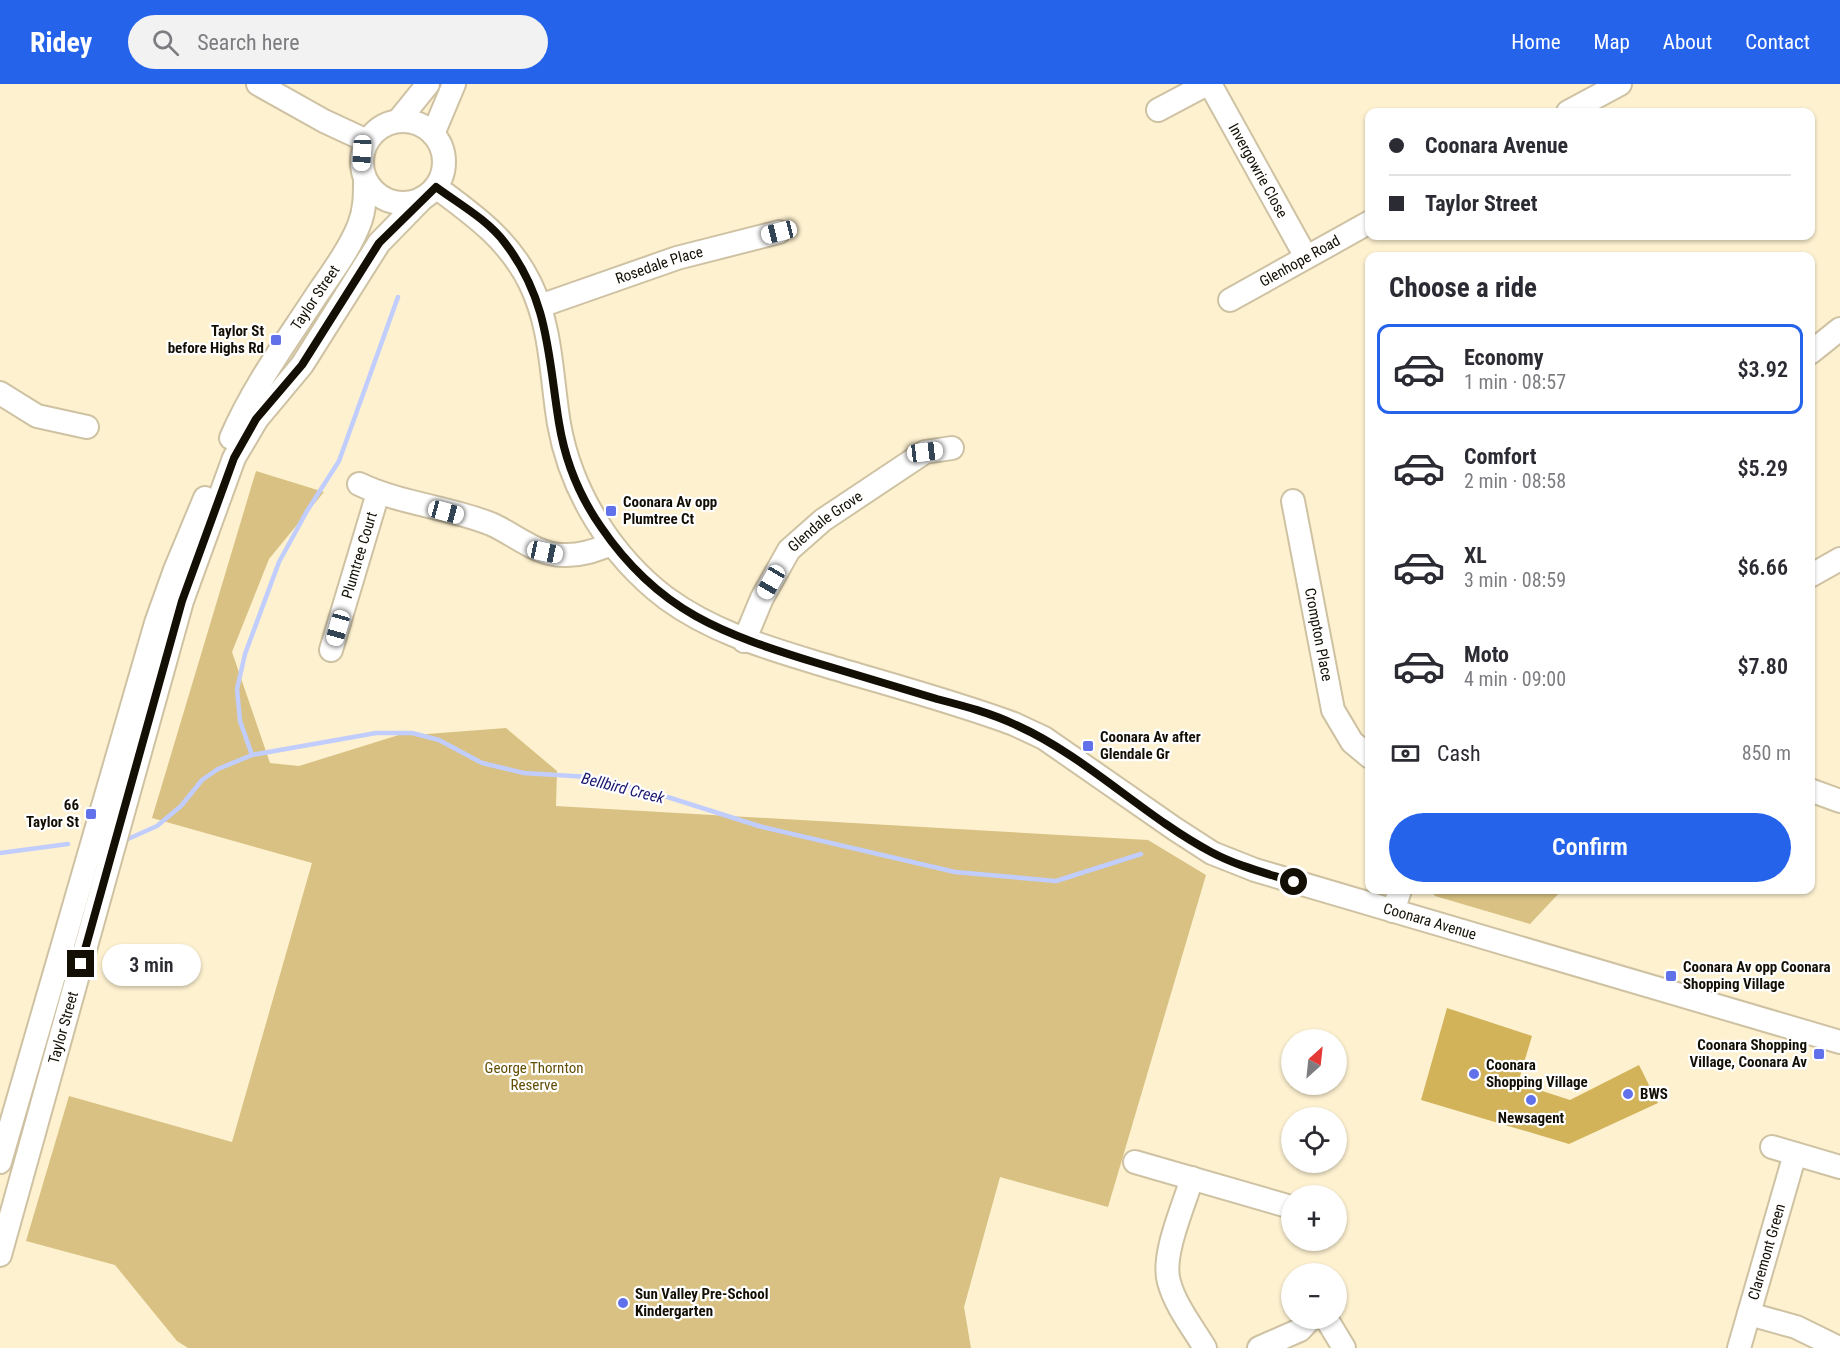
<!DOCTYPE html>
<html lang="en">
<head>
<meta charset="utf-8">
<style>
	:root { --surface:#fff; --page:#f2f2f3; --text:#2b2b33; --muted:#7c7c81; --line:#e1e1e2; --accent:#2563eb }
	body { margin:0; font-family:"Roboto Condensed",sans-serif; background:var(--page); color:var(--text); height:100vh; display:flex; flex-direction:column; font-size:22px; white-space:nowrap }
	* { box-sizing:border-box; margin:0 }
	p { font-size:20px; color:var(--muted) }
	.icon { flex:none; width:33px; height:33px; fill:none; stroke:currentColor; stroke-width:2; stroke-linecap:round; stroke-linejoin:round }
	.map { position:relative; flex:1; overflow:hidden }
	.drawer { position:absolute; left:1365px; top:168px; width:450px; height:642px; display:flex; flex-direction:column; background:var(--surface); border-radius:12px; box-shadow:0 2px 4px #0004 }
	.drawer>* { flex:none }
	.banner { position:absolute; left:1365px; top:24px; width:450px; height:132px; border-radius:12px; box-shadow:0 2px 4px #0004; display:grid; align-content:center; height:132px; padding:0 24px; background:var(--surface) }
	.needle { width:39px; rotate:27deg }
	.fabs { position:absolute; left:1281px; top:945px; display:grid; gap:12px }
	.fabs a { display:grid; place-items:center; width:66px; height:66px; border-radius:50%; background:var(--surface); box-shadow:0 2px 4px #0004; font-size:30px }
	.end { position:absolute; width:27px; height:27px; margin:-14px; border:8px solid #130f05; background:#fff; box-shadow:0 0 0 3px #fff }
	.from { border-radius:50% }
	.bubble { position:absolute; height:42px; border-radius:21px; background:var(--surface); box-shadow:0 2px 4px #0004; font-size:20px; font-weight:600; line-height:42px; text-align:center }
	.car { position:absolute; width:18px; height:36px; margin:-18px -9px; border-radius:8px; box-shadow:0 0 4px 2px #0007; background:linear-gradient(#fff 24%,#345 0 40%,#fff 0 76%,#345 0 86%,#fff 0) }
	.banner b { display:flex; align-items:center; gap:21px; height:57px; font-size:22px }
	.banner b+b { border-top:2px solid var(--line) }
	.banner i { width:15px; height:15px; background:var(--text) }
	ul { padding:0; list-style:none }
	li { display:flex; align-items:center; gap:18px; height:90px; margin:0 12px 9px; padding:0 12px; border:3px solid transparent; border-radius:12px }
	li div { flex:1 }
	li b { display:block; font-size:22px }
	li em { font-style:normal; font-weight:600 }
	li.current { border-color:var(--accent) }
	li>.icon { width:54px; height:54px; stroke-width:1.5 }
	h2 { padding:0 24px; font-size:27px; line-height:72px }
	.pay { display:flex; align-items:center; gap:15px; height:66px; padding:0 24px; font-size:22px }
	.pay p { margin-inline-start:auto }
	.button { display:flex; gap:12px; margin-top:auto; padding:12px 24px }
	.button a { flex:1; height:69px; border-radius:36px; background:var(--accent); color:#fff; font-size:24px; font-weight:600; line-height:69px; text-align:center }
	header { display:flex; align-items:center; gap:36px; box-sizing:border-box; height:84px; padding:0 30px; background:var(--accent); color:#fff }
	header strong { font-size:28px }
	nav { display:flex; gap:33px; margin-inline-start:auto; font-size:21px }
	.search { width:420px; height:54px; background:var(--page); display:flex; align-items:center; gap:15px; box-sizing:border-box; padding:0 21px; border-radius:33px; color:var(--muted); font-size:22px }
	.map>svg:first-child { display:block }
	.green { fill:#d8c182 }
	.lines { fill:none; stroke-linecap:round; stroke-linejoin:round }
	.stream { stroke:#c1cdfd; stroke-width:4.5 }
	.building { fill:#d2b35a }
	.minor-casing { stroke:#cec2a3; stroke-width:26 }
	.minor { stroke:#fff; stroke-width:22 }
	.route { stroke:#130f05; stroke-width:8 }
	.poi-dot { fill:#6171e9; stroke:#fff; stroke-width:2 }
	.labels { text-anchor:middle; dominant-baseline:central; stroke-width:4.5; stroke-linejoin:round; paint-order:stroke }
	.street-label { font-size:15px; fill:#130f05; stroke:#fff }
	.poi-label { font-size:15px; font-weight:bold; fill:#130f05; stroke:#fff; text-anchor:start }
	.park-label { font-size:15px; fill:#634e05; stroke:#fff }
	.water-label { font-size:16px; font-style:italic; fill:#1b176f; stroke:#fff }
</style>
</head>
<body>
<header>
<strong>Ridey</strong>
<div class="search"><svg class="icon" aria-label="search" viewBox="0 0 24 24"><circle cx="10" cy="10" r="6"/><path d="M15 15l6 6"/></svg>Search here</div>
<nav><a>Home</a><a>Map</a><a>About</a><a>Contact</a></nav>
</header>
<div class="map">
<svg width="1840" height="1264" viewBox="0 0 1840 1264">
	<rect width="100%" height="100%" fill="#fdf1d0"/>
	<path class="green" d="M 256,387 L 324,408 L 269,475 L 232,568 L 270,679 L 299,682 L 402,650 L 427,650 L 506,644 L 557,687 L 556,722 L 1148,756 L 1206,791 L 1108,1123 L 1000,1093 L 964,1223 L 971,1264 L 188,1264 L 177,1257 L 115,1181 L 26,1157 L 69,1012 L 232,1058 L 312,779 L 152,734 Z
		M 1431,806 L 1562,806 L 1530,840 L 1435,812 Z"/>
	<g class="lines">
		<path class="stream" d="M 252,671 L 240,637 L 237,605 L 245,570 L 279,478 L 307,427 L 339,377 L 398,213
			M 128,755 L 157,742 L 181,722 L 202,696 L 218,685 L 252,671 L 376,649 L 412,649 L 439,656 L 482,679 L 524,689 L 589,693 L 658,710 L 762,743 L 955,788 L 1056,797 L 1141,770
			M 0,769 L 68,760"/>
	</g>
	<path class="building" d="M 1447,924 L 1532,952 L 1518,999 L 1570,1016 L 1639,981 L 1658,1019 L 1569,1060 L 1421,1016 Z"/>
	<g class="lines">
		<defs>
			<g id="minor">
				<path d="M 258,0 L 324,37 L 367,57"/>
				<path id="s1" d="M 1210,0 L 1306,173"/>
				<path d="M 1158,26 L 1207,0"/>
				<path d="M 1568,28 L 1620,0"/>
				<circle cx="403" cy="78" r="41"/>
				<path d="M 398,37 L 428,0"/>
				<path d="M 433,50 L 454,0"/>
				<path id="s2" d="M 436,103 C 474,131 509,156 530,199 C 552,244 551,292 559,340 C 571,408 611,472 666,514 C 714,549 768,564 824,581 C 887,600 952,617 1014,640 L 1044,654 L 1175,745 L 1212,769 L 1255,786 L 1840,958"/>
				<path id="s3" d="M 1230,216 L 1370,138"/>
				<path id="s4" d="M 540,222 L 677,174 L 779,148"/>
				<path d="M 1810,269 L 1840,245"/>
				<path d="M 0,309 L 37,332 L 87,343"/>
				<path id="s5" d="M 231,354 C 253,303 286,258 316,212 C 331,190 349,166 359,141 C 365,126 365,112 365,96"/>
				<path d="M 359,400 C 401,420 449,423 491,440 C 514,450 537,471 563,471 C 581,472 596,466 612,460"/>
				<path id="s6" d="M 1293,417 L 1333,626 L 1352,658 L 1370,673"/>
				<path d="M 1810,492 L 1840,475"/>
				<path id="s7" d="M 744,557 L 762,514 L 789,466 L 823,436 L 925,368 L 952,364"/>
				<path id="s8" d="M 331,566 L 378,409"/>
				<path d="M 1810,706 L 1840,717"/>
				<path d="M 1393,827 L 1400,806"/>
				<path d="M 1772,1063 L 1840,1083"/>
				<path d="M 0,1078 L 156,539 L 175,486 L 205,414"/>
				<path d="M 1135,1078 L 1291,1123"/>
				<path d="M 1192,1094 C 1184,1122 1161,1171 1169,1198 C 1175,1221 1193,1244 1205,1264"/>
				<path id="s9" d="M 0,1171 L 182,517 L 234,374 L 257,335 L 302,281 L 379,159 L 423,114"/>
				<path d="M 1749,1230 L 1796,1243 L 1839,1264"/>
				<path d="M 1326,1234 L 1344,1264"/>
				<path d="M 1259,1264 L 1300,1246 L 1311,1234"/>
				<path id="s10" d="M 1739,1264 L 1795,1070"/>
			</g>
		</defs>
		<use href="#minor" class="minor-casing"/>
		<use href="#minor" class="minor"/>
	</g>
	<g class="lines">
		<path class="route" d="M 81,880 L 182,517 L 234,374 L 256,335 L 302,281 L 379,159 L 436,103 C 459,120 488,136 505,159 C 549,216 548,272 559,339 C 565,376 580,413 601,443 C 659,528 723,550 817,579 C 857,591 897,603 937,615 C 964,622 991,629 1016,641 C 1087,673 1142,731 1211,768 C 1237,782 1266,789 1294,798"/>
	</g>
	<g class="poi-dot">
		<rect x="270" y="250" width="12" height="12" rx="3"/>
		<rect x="605" y="421" width="12" height="12" rx="3"/>
		<rect x="1082" y="656" width="12" height="12" rx="3"/>
		<rect x="85" y="724" width="12" height="12" rx="3"/>
		<rect x="1665" y="886" width="12" height="12" rx="3"/>
		<rect x="1813" y="964" width="12" height="12" rx="3"/>
		<circle cx="1474" cy="990" r="6"/>
		<circle cx="1628" cy="1010" r="6"/>
		<circle cx="1531" cy="1016" r="6"/>
		<circle cx="623" cy="1219" r="6"/>
	</g>
	<g class="labels">
		<g class="street-label">
			<text stroke="none"><textPath href="#s1" startOffset="99">Invergowrie Close</textPath></text>
			<text stroke="none"><textPath href="#s3" startOffset="80">Glenhope Road</textPath></text>
			<text stroke="none"><textPath href="#s4" startOffset="126">Rosedale Place</textPath></text>
			<text stroke="none"><textPath href="#s5" startOffset="164">Taylor Street</textPath></text>
			<text stroke="none"><textPath href="#s7" startOffset="148">Glendale Grove</textPath></text>
			<text stroke="none"><textPath href="#s8" startOffset="99">Plumtree Court</textPath></text>
			<text stroke="none"><textPath href="#s6" startOffset="136">Crompton Place</textPath></text>
			<text stroke="none"><textPath href="#s2" startOffset="1326">Coonara Avenue</textPath></text>
			<text stroke="none"><textPath href="#s9" startOffset="236">Taylor Street</textPath></text>
			<text stroke="none"><textPath href="#s10" startOffset="100">Claremont Green</textPath></text>
		</g>
		<g class="poi-label">
			<text x="264" y="247" text-anchor="end">Taylor St<tspan x="264" dy="17">before Highs Rd</tspan></text>
			<text x="623" y="418">Coonara Av opp<tspan x="623" dy="17">Plumtree Ct</tspan></text>
			<text x="1100" y="653">Coonara Av after<tspan x="1100" dy="17">Glendale Gr</tspan></text>
			<text x="79" y="721" text-anchor="end">66<tspan x="79" dy="17">Taylor St</tspan></text>
			<text x="1683" y="883">Coonara Av opp Coonara<tspan x="1683" dy="17">Shopping Village</tspan></text>
			<text x="1807" y="961" text-anchor="end">Coonara Shopping<tspan x="1807" dy="17">Village, Coonara Av</tspan></text>
			<text x="1486" y="981">Coonara<tspan x="1486" dy="17">Shopping Village</tspan></text>
			<text x="1640" y="1010">BWS</text>
			<text x="1531" y="1034" text-anchor="middle">Newsagent</text>
			<text x="635" y="1210">Sun Valley Pre-School<tspan x="635" dy="17">Kindergarten</tspan></text>
		</g>
		<g class="park-label">
			<text x="534" y="984">George Thornton<tspan x="534" dy="17">Reserve</tspan></text>
		</g>
		<g class="water-label">
			<text transform="translate(623 704) rotate(14)">Bellbird Creek</text>
		</g>
	</g>
</svg>
<div class="fabs">
<a><svg class="needle" viewBox="-14 -14 28 28"><path d="M0-13l5 13h-10z" fill="#e53935"/><path d="M0 13l5-13h-10z" fill="#7c7c81"/></svg></a>
<a><svg class="icon" aria-label="locate" viewBox="0 0 24 24"><circle cx="12" cy="12" r="6"/><path d="M12 2v4M12 18v4M2 12h4M18 12h4"/></svg></a>
<a>+</a>
<a>−</a>
</div>
<i class="end from" style="left:1294px;top:798px"></i>
<i class="end" style="left:81px;top:880px"></i>
<div class="bubble" style="left:102px;top:860px;width:99px">3 min</div>
<i class="car" style="left:362px;top:69px;rotate:183deg"></i>
<i class="car" style="left:779px;top:148px;rotate:256deg"></i>
<i class="car" style="left:925px;top:368px;rotate:83deg"></i>
<i class="car" style="left:446px;top:428px;rotate:105deg"></i>
<i class="car" style="left:545px;top:468px;rotate:102deg"></i>
<i class="car" style="left:771px;top:498px;rotate:210deg"></i>
<i class="car" style="left:338px;top:544px;rotate:196deg"></i>
<div class="banner">
<b><i class="from"></i>Coonara Avenue</b>
<b><i></i>Taylor Street</b>
</div>
<section class="drawer">
<h2>Choose a ride</h2>
<ul>
<li class="current"><svg class="icon" aria-label="car" viewBox="0 0 24 24"><path d="M5 17H2v-5l4-1 3-4h7l3 4 3 1v5h-3M9 17h6M6 11h13"/><circle cx="7" cy="17" r="2"/><circle cx="17" cy="17" r="2"/></svg><div><b>Economy</b><p>1 min · 08:57</p></div><em>$3.92</em></li>
<li><svg class="icon" aria-label="car" viewBox="0 0 24 24"><path d="M5 17H2v-5l4-1 3-4h7l3 4 3 1v5h-3M9 17h6M6 11h13"/><circle cx="7" cy="17" r="2"/><circle cx="17" cy="17" r="2"/></svg><div><b>Comfort</b><p>2 min · 08:58</p></div><em>$5.29</em></li>
<li><svg class="icon" aria-label="car" viewBox="0 0 24 24"><path d="M5 17H2v-5l4-1 3-4h7l3 4 3 1v5h-3M9 17h6M6 11h13"/><circle cx="7" cy="17" r="2"/><circle cx="17" cy="17" r="2"/></svg><div><b>XL</b><p>3 min · 08:59</p></div><em>$6.66</em></li>
<li><svg class="icon" aria-label="car" viewBox="0 0 24 24"><path d="M5 17H2v-5l4-1 3-4h7l3 4 3 1v5h-3M9 17h6M6 11h13"/><circle cx="7" cy="17" r="2"/><circle cx="17" cy="17" r="2"/></svg><div><b>Moto</b><p>4 min · 09:00</p></div><em>$7.80</em></li>
</ul>
<div class="pay"><svg class="icon" aria-label="cash" viewBox="0 0 24 24"><path d="M3 7h18v10H3z"/><circle cx="12" cy="12" r="2"/></svg>Cash<p>850 m</p></div>
<div class="button"><a>Confirm</a></div>
</section>
</div>
</body>
</html>
